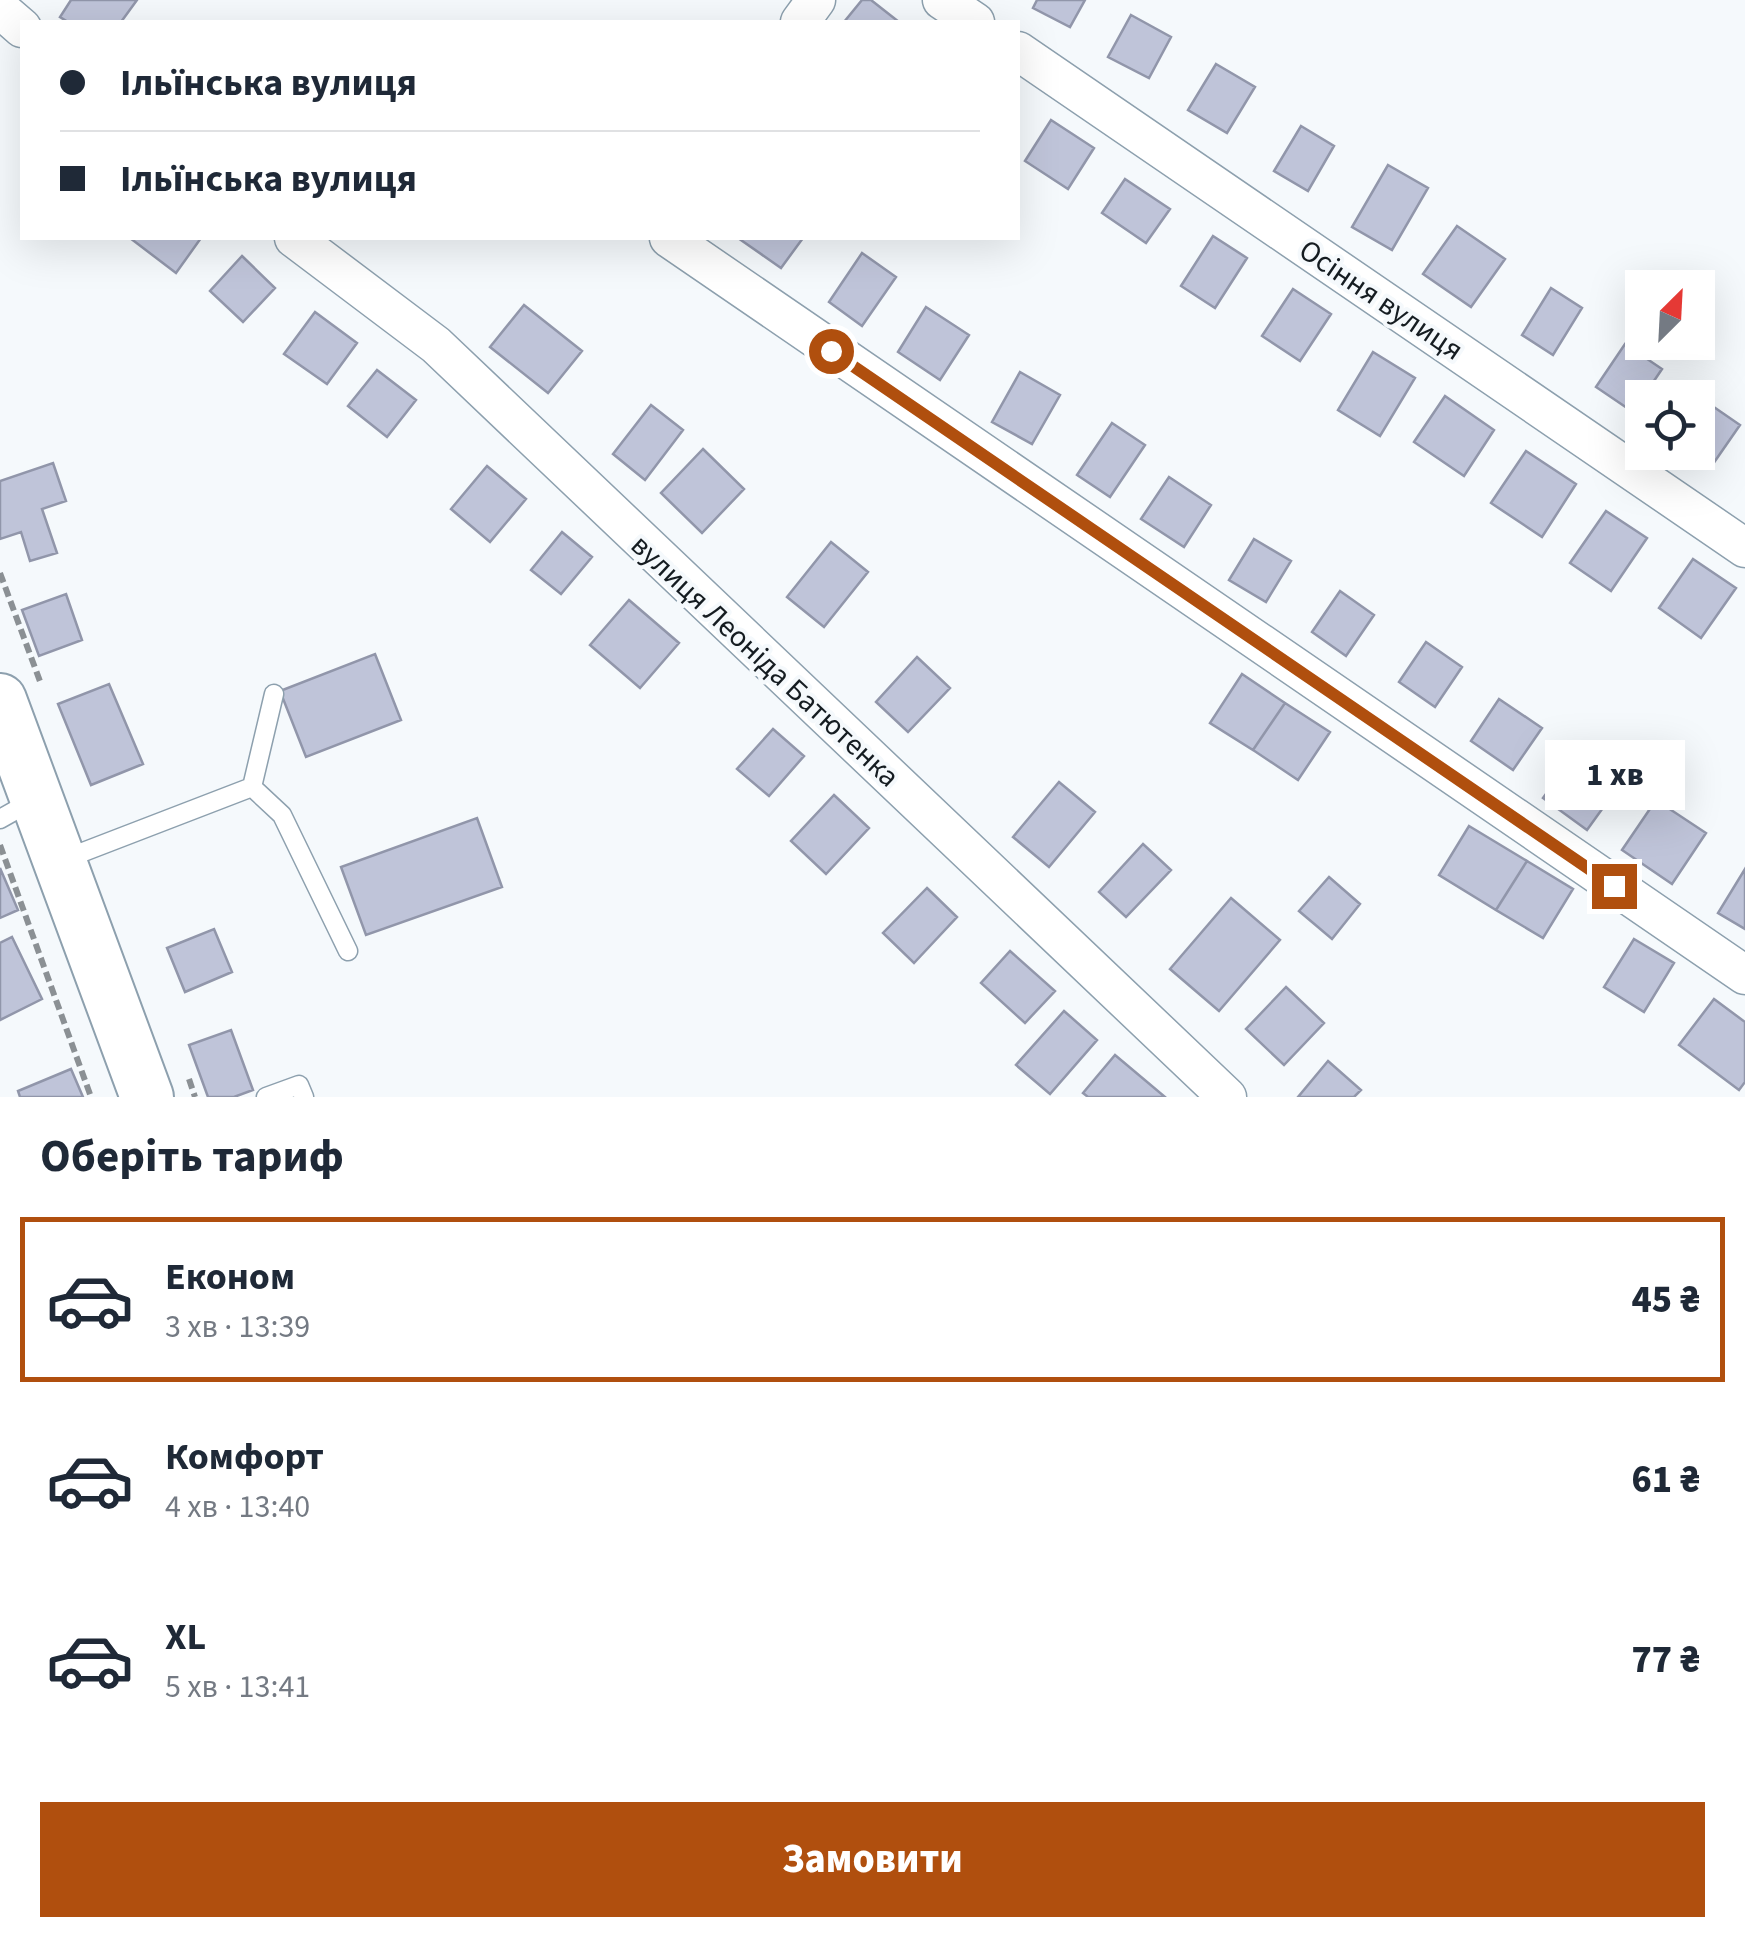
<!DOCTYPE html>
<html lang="uk">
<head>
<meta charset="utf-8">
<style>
	:root { --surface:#fff; --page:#f6f6f7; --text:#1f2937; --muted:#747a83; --line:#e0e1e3; --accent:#b04f0e }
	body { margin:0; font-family:"Source Sans 3",sans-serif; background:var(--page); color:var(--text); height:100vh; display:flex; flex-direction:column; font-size:38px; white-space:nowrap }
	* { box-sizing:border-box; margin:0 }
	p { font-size:32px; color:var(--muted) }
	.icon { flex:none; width:55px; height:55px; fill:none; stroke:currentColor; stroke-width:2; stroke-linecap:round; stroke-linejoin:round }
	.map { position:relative; height:1097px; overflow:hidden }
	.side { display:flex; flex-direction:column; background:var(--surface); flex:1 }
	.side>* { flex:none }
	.hud { position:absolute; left:20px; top:20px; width:1000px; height:220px; border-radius:0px; box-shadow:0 10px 40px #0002; display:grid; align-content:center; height:220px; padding:0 40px; background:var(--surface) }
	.needle { width:65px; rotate:24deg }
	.fabs { position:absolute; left:1625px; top:270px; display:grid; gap:20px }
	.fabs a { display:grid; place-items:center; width:90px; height:90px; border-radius:0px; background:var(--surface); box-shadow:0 10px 40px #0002; font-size:50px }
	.end { position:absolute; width:45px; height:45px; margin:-22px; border:12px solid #b04f0e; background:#fff; box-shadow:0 0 0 5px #fff }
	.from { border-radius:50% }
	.bubble { position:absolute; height:70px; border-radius:0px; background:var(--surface); box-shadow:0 10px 40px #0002; font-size:32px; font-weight:800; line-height:70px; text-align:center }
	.hud b { display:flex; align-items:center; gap:35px; height:95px; font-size:38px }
	.hud b+b { border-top:2px solid var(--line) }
	.hud i { width:25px; height:25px; background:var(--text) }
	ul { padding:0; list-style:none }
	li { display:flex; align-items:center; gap:30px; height:165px; margin:0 20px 15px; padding:0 20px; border:5px solid transparent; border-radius:0px }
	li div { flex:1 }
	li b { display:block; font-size:38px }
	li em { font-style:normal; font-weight:800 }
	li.selected { border-color:var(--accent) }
	li>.icon { width:90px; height:90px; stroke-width:1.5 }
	h2 { padding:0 40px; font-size:45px; line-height:120px }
	.button { display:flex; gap:20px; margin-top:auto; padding:20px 40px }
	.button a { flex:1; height:115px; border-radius:0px; background:var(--accent); color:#fff; font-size:40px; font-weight:800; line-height:115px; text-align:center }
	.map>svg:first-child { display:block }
	.building { fill:#bfc4d9; stroke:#9196aa; stroke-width:2.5 }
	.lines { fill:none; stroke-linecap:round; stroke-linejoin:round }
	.service-casing { stroke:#8da0ae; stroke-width:21 }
	.minor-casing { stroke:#8da0ae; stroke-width:41 }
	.secondary-casing { stroke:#8da0ae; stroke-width:56 }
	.path { stroke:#8b9094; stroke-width:6; stroke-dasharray:10 5; stroke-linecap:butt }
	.service { stroke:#fff; stroke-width:18 }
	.minor { stroke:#fff; stroke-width:38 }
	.secondary { stroke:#fff; stroke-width:52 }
	.route { stroke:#b04f0e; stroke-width:12 }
	.labels { text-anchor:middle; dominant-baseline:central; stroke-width:8; stroke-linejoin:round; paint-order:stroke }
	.street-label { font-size:30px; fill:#151c21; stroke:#f5f9fc }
</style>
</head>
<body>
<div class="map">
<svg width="1745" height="1097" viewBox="0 0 1745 1097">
	<rect width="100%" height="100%" fill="#f5f9fc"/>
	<path class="building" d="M 71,0 L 137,0 L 121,22 L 68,22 L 60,17 Z
		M 862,0 L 871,0 L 899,22 L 844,22 Z
		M 1037,0 L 1085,0 L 1070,27 L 1033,8 Z
		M 1131,15 L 1171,37 L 1149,78 L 1108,57 Z
		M 1216,64 L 1255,87 L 1227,133 L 1188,110 Z
		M 1051,120 L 1094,148 L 1068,189 L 1025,161 Z
		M 1301,126 L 1334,146 L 1308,191 L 1274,171 Z
		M 1388,165 L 1428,188 L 1392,250 L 1352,227 Z
		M 1125,179 L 1170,209 L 1146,243 L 1102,213 Z
		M 1457,226 L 1505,259 L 1471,307 L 1423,274 Z
		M 1213,236 L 1247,258 L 1215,308 L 1181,286 Z
		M 130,238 L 201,238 L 176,273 Z
		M 738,238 L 803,238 L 781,268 Z
		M 862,253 L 896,277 L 862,326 L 829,302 Z
		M 242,256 L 275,288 L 243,322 L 210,291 Z
		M 1551,288 L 1582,308 L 1553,355 L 1522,335 Z
		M 1293,289 L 1331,314 L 1300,361 L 1262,336 Z
		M 524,305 L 582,351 L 548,393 L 490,347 Z
		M 926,307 L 969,335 L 940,380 L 898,352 Z
		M 315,312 L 357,343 L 327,384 L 284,354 Z
		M 1625,344 L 1662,369 L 1633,412 L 1596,387 Z
		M 1373,352 L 1415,378 L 1380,436 L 1338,410 Z
		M 377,370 L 416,400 L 387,437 L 348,406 Z
		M 1020,372 L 1060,395 L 1032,444 L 992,422 Z
		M 1445,396 L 1494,430 L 1464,476 L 1414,442 Z
		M 1708,403 L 1740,425 L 1713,464 L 1695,452 L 1698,418 Z
		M 651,405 L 683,430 L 645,480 L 613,454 Z
		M 1112,423 L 1145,445 L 1110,497 L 1077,475 Z
		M 703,449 L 744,489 L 702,533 L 661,493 Z
		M 1526,451 L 1576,484 L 1542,537 L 1491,503 Z
		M 53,463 L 66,501 L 42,509 L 57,553 L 30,561 L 21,532 L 0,539 L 0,481 Z
		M 487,466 L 526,499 L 490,542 L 451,509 Z
		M 1169,477 L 1211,505 L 1184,547 L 1141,519 Z
		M 1606,511 L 1647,538 L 1611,591 L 1570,563 Z
		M 562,532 L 592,557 L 561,594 L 531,570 Z
		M 1254,539 L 1291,561 L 1266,602 L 1229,580 Z
		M 831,542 L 868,572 L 824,627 L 787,597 Z
		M 1693,559 L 1736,588 L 1701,638 L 1659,608 Z
		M 1340,591 L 1374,615 L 1346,656 L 1312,632 Z
		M 66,594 L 82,640 L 39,656 L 22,610 Z
		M 629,600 L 679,643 L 640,688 L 590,645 Z
		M 1426,642 L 1462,667 L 1435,707 L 1399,682 Z
		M 375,654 L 401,720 L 306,757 L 280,691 Z
		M 917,657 L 950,688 L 908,732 L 876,702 Z
		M 1242,674 L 1285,703 L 1253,750 L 1210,723 Z
		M 109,684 L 143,764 L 91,785 L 58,704 Z
		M 1499,699 L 1542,728 L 1513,770 L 1471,741 Z
		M 1285,703 L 1330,732 L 1298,780 L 1253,750 Z
		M 773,729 L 804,756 L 769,796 L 737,769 Z
		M 1579,748 L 1623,780 L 1587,830 L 1543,798 Z
		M 1059,782 L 1095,812 L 1049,867 L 1013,837 Z
		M 834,795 L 869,828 L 826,874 L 791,841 Z
		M 1656,800 L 1706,833 L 1672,884 L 1622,850 Z
		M 477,818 L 502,887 L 366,935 L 341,867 Z
		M 1469,826 L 1527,861 L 1496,910 L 1439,875 Z
		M 1143,844 L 1171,870 L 1126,917 L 1099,892 Z
		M 1527,861 L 1573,889 L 1543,938 L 1496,910 Z
		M 0,868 L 18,910 L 0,918 Z
		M 1745,869 L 1745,929 L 1718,913 Z
		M 1329,877 L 1360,904 L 1332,939 L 1299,911 Z
		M 927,888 L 957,917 L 914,963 L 883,933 Z
		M 1231,898 L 1280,940 L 1219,1011 L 1170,969 Z
		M 214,929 L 232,972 L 185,992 L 167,948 Z
		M 12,937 L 42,999 L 0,1020 L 0,943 Z
		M 1634,939 L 1674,963 L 1644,1012 L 1604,987 Z
		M 1010,951 L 1055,991 L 1025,1023 L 981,983 Z
		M 1286,987 L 1324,1023 L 1284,1065 L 1246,1029 Z
		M 1714,999 L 1745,1022 L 1745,1082 L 1739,1090 L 1679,1045 Z
		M 1064,1011 L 1097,1040 L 1050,1094 L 1016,1065 Z
		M 231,1030 L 253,1090 L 234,1097 L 208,1097 L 189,1045 Z
		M 1115,1055 L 1165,1097 L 1088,1097 L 1083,1093 Z
		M 1328,1061 L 1361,1090 L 1354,1097 L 1298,1097 Z
		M 71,1069 L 83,1097 L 20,1097 L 18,1091 Z"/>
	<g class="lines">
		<defs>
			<path id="service" d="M 252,787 L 282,815 L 348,951
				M 0,819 L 32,801
				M 65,859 L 252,787 L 274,694
				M 266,1097 L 299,1085 L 304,1097"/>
			<path id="minor" d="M 942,0 L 975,22
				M 0,9 L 22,28
				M 800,22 L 816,0
				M 1018,51 L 1745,548
				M 294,238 L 436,345 L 1227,1097
				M 669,238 L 1745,975"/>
			<path id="secondary" d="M 0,700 L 147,1097"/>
		</defs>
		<use href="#service" class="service-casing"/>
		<use href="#minor" class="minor-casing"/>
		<use href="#secondary" class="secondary-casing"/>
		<path class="path" d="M 0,573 L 41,684
			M 0,845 L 91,1097
			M 189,1079 L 195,1097"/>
		<use href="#service" class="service"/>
		<use href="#minor" class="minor"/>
		<use href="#secondary" class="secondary"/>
	</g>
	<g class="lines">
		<path class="route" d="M 831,351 L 1614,886"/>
	</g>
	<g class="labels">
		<g class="street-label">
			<text transform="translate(1381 300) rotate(34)">Осіння вулиця</text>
			<text transform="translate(765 661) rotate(43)">вулиця Леоніда Батютенка</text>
		</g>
	</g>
</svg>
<div class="fabs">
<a><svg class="needle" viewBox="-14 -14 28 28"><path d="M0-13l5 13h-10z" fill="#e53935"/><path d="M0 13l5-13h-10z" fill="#747a83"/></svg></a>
<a><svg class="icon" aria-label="locate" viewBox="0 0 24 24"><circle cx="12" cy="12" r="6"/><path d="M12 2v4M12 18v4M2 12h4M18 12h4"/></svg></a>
</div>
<i class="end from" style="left:831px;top:351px"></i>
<i class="end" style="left:1614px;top:886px"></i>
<div class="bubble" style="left:1545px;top:740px;width:140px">1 хв</div>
<div class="hud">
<b><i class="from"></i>Ільїнська вулиця</b>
<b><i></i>Ільїнська вулиця</b>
</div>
</div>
<section class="side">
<h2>Оберіть тариф</h2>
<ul>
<li class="selected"><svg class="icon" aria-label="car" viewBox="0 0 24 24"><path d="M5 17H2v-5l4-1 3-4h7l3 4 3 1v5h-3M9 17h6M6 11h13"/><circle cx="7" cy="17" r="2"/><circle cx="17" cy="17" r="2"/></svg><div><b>Економ</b><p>3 хв · 13:39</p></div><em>45 ₴</em></li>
<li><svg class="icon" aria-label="car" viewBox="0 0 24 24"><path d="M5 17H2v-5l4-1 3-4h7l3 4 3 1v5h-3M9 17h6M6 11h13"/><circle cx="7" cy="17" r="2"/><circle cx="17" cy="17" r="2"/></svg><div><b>Комфорт</b><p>4 хв · 13:40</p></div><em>61 ₴</em></li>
<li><svg class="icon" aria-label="car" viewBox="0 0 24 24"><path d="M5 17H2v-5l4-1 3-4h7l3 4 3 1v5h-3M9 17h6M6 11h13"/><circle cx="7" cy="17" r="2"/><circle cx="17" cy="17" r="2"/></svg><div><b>XL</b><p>5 хв · 13:41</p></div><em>77 ₴</em></li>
</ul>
<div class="button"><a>Замовити</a></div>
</section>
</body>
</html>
